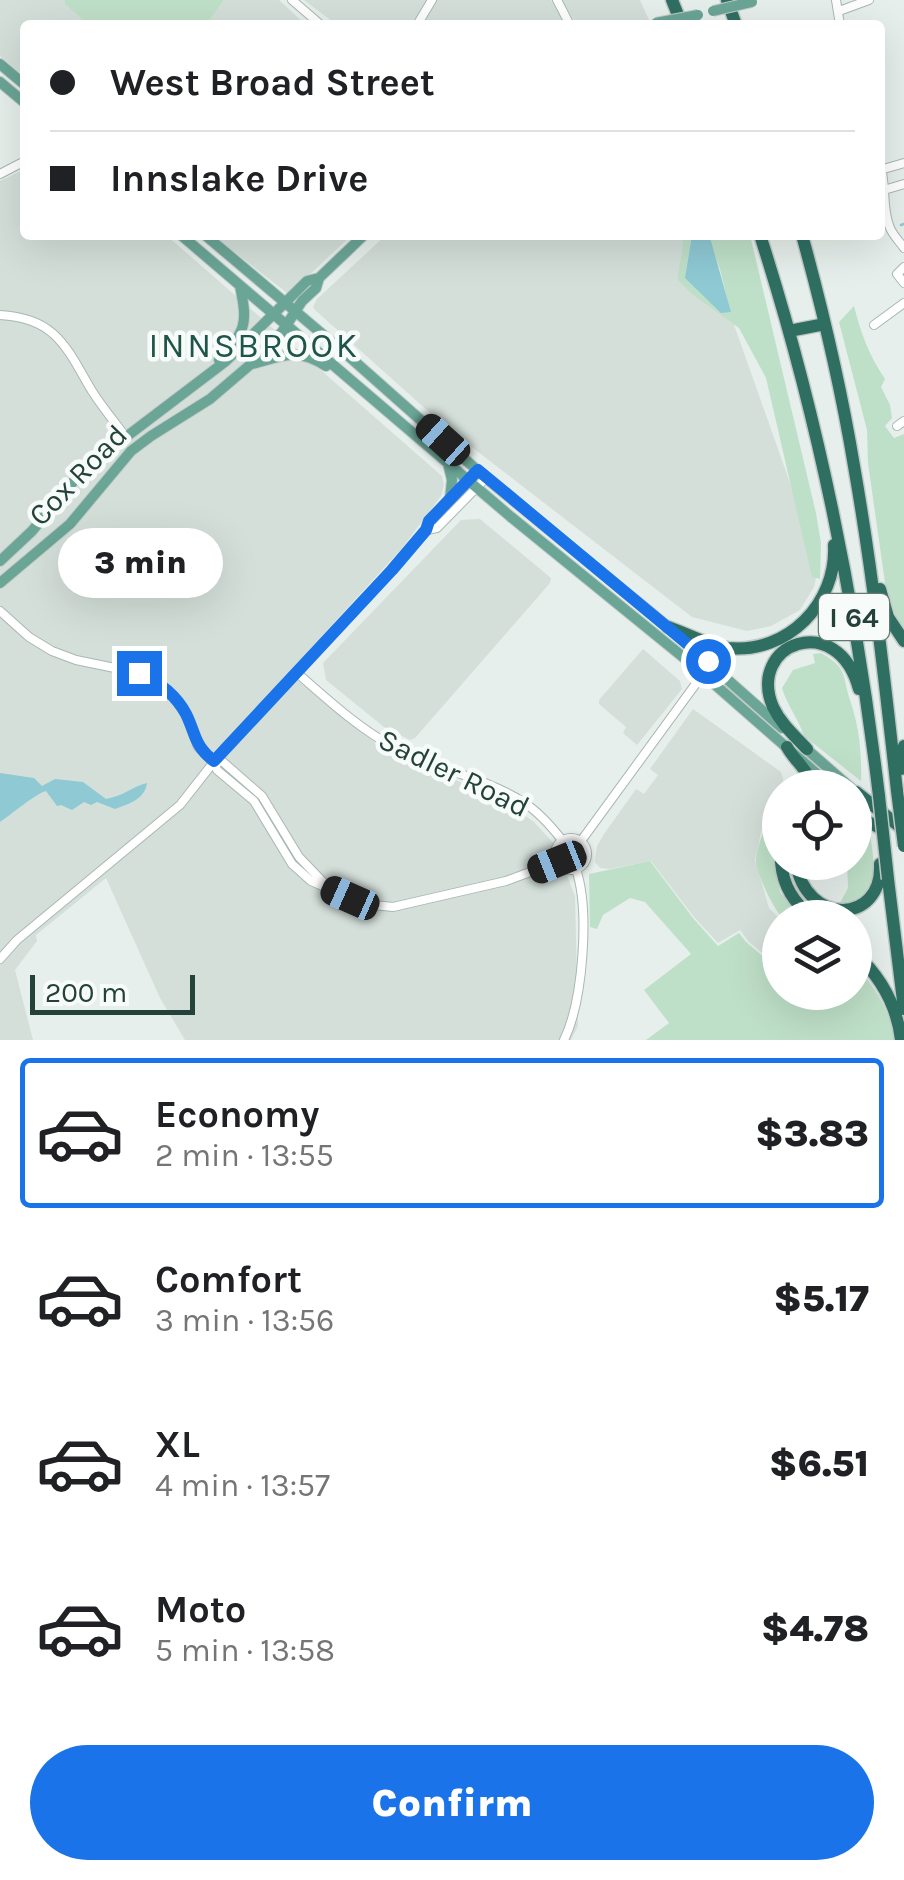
<!DOCTYPE html>
<html lang="en">
<head>
<meta charset="utf-8">
<style>
	:root { --surface:#fff; --page:#f2f2f2; --text:#202124; --muted:#757577; --line:#e0e0e0; --accent:#1a73e8 }
	body { margin:0; font-family:Karla,sans-serif; background:var(--page); color:var(--text); height:100vh; display:flex; flex-direction:column; font-size:38px; white-space:nowrap }
	* { box-sizing:border-box; margin:0 }
	p { font-size:32px; color:var(--muted) }
	.icon { flex:none; width:55px; height:55px; fill:none; stroke:currentColor; stroke-width:2; stroke-linecap:round; stroke-linejoin:round }
	.map { position:relative; height:1040px; overflow:hidden }
	.side { display:flex; flex-direction:column; background:var(--surface); flex:1 }
	.side>* { flex:none }
	.top-card { position:absolute; left:20px; top:20px; width:865px; height:220px; border-radius:10px; box-shadow:0 10px 40px #0002; display:grid; align-content:center; height:220px; padding:0 30px; background:var(--surface) }
	.tools { position:absolute; left:762px; top:770px; display:grid; gap:20px }
	.tools a { display:grid; place-items:center; width:110px; height:110px; border-radius:50%; background:var(--surface); box-shadow:0 10px 40px #0002; font-size:50px }
	.scale { position:absolute; left:30px; bottom:25px; width:165px; box-sizing:border-box; padding-left:10px; border:5px solid #24423a; border-top:0; font-size:28px; line-height:35px; white-space:nowrap; color:#24423a; -webkit-text-stroke:8px #f7fbf9; paint-order:stroke }
	.end { position:absolute; width:45px; height:45px; margin:-22px; border:12px solid #1a73e8; background:#fff; box-shadow:0 0 0 5px #fff }
	.from { border-radius:50% }
	.bubble { position:absolute; height:70px; border-radius:35px; background:var(--surface); box-shadow:0 10px 40px #0002; font-size:32px; font-weight:800; line-height:70px; text-align:center }
	.car { position:absolute; width:30px; height:60px; margin:-30px -15px; border-radius:12px; box-shadow:0 0 8px 2px #0007; background:linear-gradient(#222 24%,#8ab4d8 0 40%,#222 0 76%,#8ab4d8 0 86%,#222 0) }
	.top-card b { display:flex; align-items:center; gap:35px; height:95px; font-size:38px }
	.top-card b+b { border-top:2px solid var(--line) }
	.top-card i { width:25px; height:25px; background:var(--text) }
	ul { padding:18px 0 0; list-style:none }
	li { display:flex; align-items:center; gap:30px; height:150px; margin:0 20px 15px; padding:0 10px; border:5px solid transparent; border-radius:10px }
	li div { flex:1 }
	li b { display:block; font-size:38px }
	li em { font-style:normal; font-weight:800 }
	li.current { border-color:var(--accent) }
	li>.icon { width:90px; height:90px; stroke-width:1.5 }
	.button { display:flex; gap:20px; margin-top:auto; padding:20px 30px }
	.button a { flex:1; height:115px; border-radius:60px; background:var(--accent); color:#fff; font-size:40px; font-weight:800; line-height:115px; text-align:center }
	.map>svg:first-child { display:block }
	.built { fill:#d4dfda }
	.green { fill:#bfe0c8 }
	.water { fill:#8ec9d4 }
	.lines { fill:none; stroke-linecap:round; stroke-linejoin:round }
	.stream { stroke:#8ec9d4; stroke-width:2.5 }
	.minor-casing { stroke:#a8b8b2; stroke-width:10 }
	.major-casing { stroke:#c2cac8; stroke-width:12 }
	.highway-casing { stroke:#c2cac8; stroke-width:15 }
	.minor { stroke:#fff; stroke-width:8 }
	.major { stroke:#6aa596; stroke-width:10 }
	.highway { stroke:#2f6f62; stroke-width:12 }
	.major-bridge-casing { stroke:#c2cac8; stroke-width:12; stroke-linecap:butt }
	.highway-bridge-casing { stroke:#c2cac8; stroke-width:15; stroke-linecap:butt }
	.major-bridge { stroke:#6aa596; stroke-width:10 }
	.highway-bridge { stroke:#2f6f62; stroke-width:12 }
	.route { stroke:#1a73e8; stroke-width:12 }
	.labels { text-anchor:middle; dominant-baseline:central; stroke-width:9; stroke-linejoin:round; paint-order:stroke }
	.shield { fill:#f7fbf9; stroke:#637a73; stroke-width:2.5 }
	.shield-label { font-size:28px; font-weight:bold; fill:#24423a }
	.street-label { font-size:30px; fill:#24423a; stroke:#f7fbf9 }
	.quarter-label { font-size:35px; letter-spacing:2.5px; fill:#1f5548; stroke:#f7fbf9 }
</style>
</head>
<body>
<div class="map">
<svg width="904" height="1040" viewBox="0 0 904 1040">
	<rect width="100%" height="100%" fill="#e6efeb"/>
	<path class="built" d="M 0,0 L 65,0 L 95,25 L 25,25 L 25,77 L 0,56 Z
		M 224,0 L 279,0 L 306,25 L 206,25 Z
		M 304,0 L 427,0 L 411,25 L 337,25 Z
		M 436,0 L 551,0 L 565,25 L 423,25 Z
		M 562,0 L 640,0 L 649,20 L 622,21 L 604,25 L 577,25 Z
		M 25,169 L 25,235 L 166,235 L 442,476 L 444,485 L 441,496 L 402,548 L 288,673 L 380,747 L 506,802 L 534,822 L 555,845 L 575,896 L 578,1026 L 571,1040 L 185,1040 L 160,998 L 106,878 L 36,935 L 37,941 L 15,970 L 33,1040 L 0,1040 L 0,181 Z
		M 213,235 L 352,235 L 291,292 L 287,293 Z
		M 386,235 L 681,235 L 715,271 L 819,565 L 814,587 L 800,610 L 771,626 L 747,631 L 692,617 L 447,428 L 315,310 L 313,307 L 317,299 Z
		M 480,519 L 551,578 L 550,583 L 415,738 L 410,740 L 384,727 L 326,680 L 323,663 L 461,520 Z
		M 643,649 L 680,681 L 682,689 L 637,745 L 623,733 L 626,727 L 599,704 L 599,700 Z
		M 693,709 L 781,772 L 783,779 L 784,787 L 780,788 L 780,793 L 765,814 L 755,860 L 769,908 L 780,919 L 780,968 L 749,942 L 740,930 L 718,943 L 694,917 L 651,861 L 609,869 L 600,868 L 595,862 L 597,846 L 604,834 L 636,789 L 644,794 L 658,775 L 650,769 Z"/>
	<path class="green" d="M 65,0 L 224,0 L 206,25 L 89,25 L 65,4 Z
		M 682,235 L 692,235 L 686,269 L 730,311 L 720,269 L 707,235 L 750,235 L 816,513 L 821,543 L 820,579 L 812,577 L 766,378 L 739,328 L 692,294 L 678,280 C 678,263 685,252 682,235 Z
		M 854,306 C 861,334 869,355 885,379 L 881,387 L 890,405 L 892,418 L 885,426 L 894,438 L 904,434 L 904,633 L 887,597 L 868,463 L 867,430 L 839,322 Z
		M 821,653 C 848,668 842,675 850,700 C 859,726 862,753 861,781 L 804,736 C 798,718 787,705 782,688 L 793,670 L 815,663 L 813,654 Z
		M 780,801 L 780,834 L 776,846 L 775,868 L 780,892 L 799,917 L 782,917 C 773,908 756,873 756,860 C 757,843 770,815 780,801 Z
		M 855,822 L 870,832 C 872,853 882,890 857,901 C 852,904 845,903 840,903 L 848,888 L 847,863 L 855,862 Z
		M 650,861 L 693,918 L 718,946 L 739,933 L 746,942 L 780,971 L 780,992 L 855,992 L 855,965 C 876,988 889,1009 895,1040 L 646,1040 L 669,1023 L 644,990 L 691,954 L 645,902 L 630,898 L 603,915 L 597,929 L 590,927 L 589,874 Z"/>
	<path class="water" d="M 692,235 L 707,235 L 711,241 L 731,312 L 721,313 L 685,278 Z
		M 0,773 L 34,778 L 42,786 L 55,779 L 83,782 L 106,799 C 123,796 134,786 147,783 C 145,799 129,804 115,809 L 97,802 L 91,805 L 84,802 L 72,810 L 61,805 L 57,806 L 46,791 C 35,794 12,814 0,822 Z"/>
	<g class="lines">
		<path class="stream" d="M 901,225 L 904,224
			M 880,227 L 885,227"/>
		<defs>
			<path id="minor" d="M 292,0 L 321,25
				M 557,0 L 570,25
				M 836,0 L 840,25
				M 839,11 L 869,0
				M 417,25 L 432,0
				M 880,164 C 887,185 881,207 890,228 C 893,235 899,241 904,248
				M 880,170 L 904,163
				M 0,174 L 25,161
				M 884,190 L 904,184
				M 904,267 L 897,274 L 904,283
				M 0,315 C 57,318 67,349 92,391 C 102,407 114,421 125,436
				M 874,325 L 904,303
				M 897,426 L 904,421
				M 427,530 L 437,528 L 486,478
				M 0,611 L 29,637 L 52,651 L 76,660 L 139,673 L 168,690 L 185,713 L 198,747 L 214,761 L 217,770 L 254,801 L 292,864 L 311,881 L 364,904 L 393,907 L 506,881 L 557,862
				M 296,672 C 327,699 358,728 395,748 C 435,769 484,777 523,802 C 539,812 551,826 562,840
				M 214,761 L 223,762 L 262,796 L 299,857 L 325,884
				M555 854a16 16 0 1 1 32 0a16 16 0 1 1-32 0Z
				M 581,841 L 703,674
				M 0,959 L 17,940 L 180,805 L 224,749 L 377,586 L 427,530 L 429,521 L 478,471
				M 564,1040 C 583,1001 590,911 576,869"/>
			<path id="major" d="M 0,64 L 25,85
				M 0,82 L 25,103
				M 181,235 L 511,517 L 688,661 L 833,788
				M 205,235 L 353,360 L 486,478 L 668,627 L 782,728
				M 219,360 C 246,330 248,325 240,286
				M 252,364 C 283,356 297,347 326,366
				M 448,463 L 452,480 L 450,499
				M 0,561 L 32,531 L 70,485 L 93,462 L 226,361 L 307,281 L 319,278
				M 0,583 L 70,524 L 131,451 L 151,436 L 210,399 L 251,364 L 282,332 L 302,301 L 316,288 L 319,278 L 364,235
				M 803,746 L 851,788"/>
			<path id="highway" d="M 672,0 L 682,25
				M 727,0 L 736,25
				M 760,235 C 819,418 856,605 879,796
				M 802,235 C 823,311 841,388 854,466 C 873,574 885,683 897,791
				M 789,331 L 825,324
				M 880,589 L 888,617 L 904,641
				M 668,627 C 688,634 707,645 728,648 C 788,654 837,603 834,545
				M 787,747 C 795,762 810,770 811,788
				M 807,749 C 795,736 781,724 773,707 C 746,643 838,609 859,689
				M 901,769 L 904,746
				M 856,792 L 904,830
				M 855,815 L 878,827
				M 781,862 C 783,887 794,902 812,918
				M 796,862 C 805,926 883,925 880,864
				M 888,879 L 904,1009
				M 855,953 C 880,976 897,1006 901,1040"/>
		</defs>
		<use href="#minor" class="minor-casing"/>
		<use href="#major" class="major-casing"/>
		<use href="#highway" class="highway-casing"/>
		<use href="#minor" class="minor"/>
		<use href="#major" class="major"/>
		<use href="#highway" class="highway"/>
		<defs>
			<path id="major-bridge" d="M 713,11 L 752,2
				M 656,23 L 698,15"/>
			<path id="highway-bridge" d="M 897,791 L 904,846
				M 879,796 L 888,879"/>
		</defs>
		<use href="#major-bridge" class="major-bridge-casing"/>
		<use href="#highway-bridge" class="highway-bridge-casing"/>
		<use href="#major-bridge" class="major-bridge"/>
		<use href="#highway-bridge" class="highway-bridge"/>
	</g>
	<g class="lines">
		<path class="route" d="M 139,673 C 159,682 176,695 186,714 C 196,734 194,746 214,761 L 392,570 L 426,530 L 429,521 L 478,470 L 708,661"/>
	</g>
	<g class="labels">
		<rect class="shield" x="819" y="594" width="70" height="46" rx="8"/>
		<g class="shield-label">
			<text x="854" y="617">I 64</text>
		</g>
		<g class="street-label">
			<text transform="translate(78 475) rotate(-46)">Cox Road</text>
			<text transform="translate(454 773) rotate(26)">Sadler Road</text>
		</g>
		<g class="quarter-label">
			<text x="254" y="345">INNSBROOK</text>
		</g>
	</g>
</svg>
<div class="tools">
<a><svg class="icon" aria-label="locate" viewBox="0 0 24 24"><circle cx="12" cy="12" r="6"/><path d="M12 2v4M12 18v4M2 12h4M18 12h4"/></svg></a>
<a><svg class="icon" aria-label="layers" viewBox="0 0 24 24"><path d="M12 4l9 5-9 5-9-5zM3 14l9 5 9-5"/></svg></a>
</div>
<div class="scale">200 m</div>
<i class="end from" style="left:708px;top:661px"></i>
<i class="end" style="left:139px;top:673px"></i>
<div class="bubble" style="left:58px;top:528px;width:165px">3 min</div>
<i class="car" style="left:443px;top:440px;rotate:312deg"></i>
<i class="car" style="left:557px;top:862px;rotate:248deg"></i>
<i class="car" style="left:350px;top:898px;rotate:294deg"></i>
<div class="top-card">
<b><i class="from"></i>West Broad Street</b>
<b><i></i>Innslake Drive</b>
</div>
</div>
<section class="side">
<ul>
<li class="current"><svg class="icon" aria-label="car" viewBox="0 0 24 24"><path d="M5 17H2v-5l4-1 3-4h7l3 4 3 1v5h-3M9 17h6M6 11h13"/><circle cx="7" cy="17" r="2"/><circle cx="17" cy="17" r="2"/></svg><div><b>Economy</b><p>2 min · 13:55</p></div><em>$3.83</em></li>
<li><svg class="icon" aria-label="car" viewBox="0 0 24 24"><path d="M5 17H2v-5l4-1 3-4h7l3 4 3 1v5h-3M9 17h6M6 11h13"/><circle cx="7" cy="17" r="2"/><circle cx="17" cy="17" r="2"/></svg><div><b>Comfort</b><p>3 min · 13:56</p></div><em>$5.17</em></li>
<li><svg class="icon" aria-label="car" viewBox="0 0 24 24"><path d="M5 17H2v-5l4-1 3-4h7l3 4 3 1v5h-3M9 17h6M6 11h13"/><circle cx="7" cy="17" r="2"/><circle cx="17" cy="17" r="2"/></svg><div><b>XL</b><p>4 min · 13:57</p></div><em>$6.51</em></li>
<li><svg class="icon" aria-label="car" viewBox="0 0 24 24"><path d="M5 17H2v-5l4-1 3-4h7l3 4 3 1v5h-3M9 17h6M6 11h13"/><circle cx="7" cy="17" r="2"/><circle cx="17" cy="17" r="2"/></svg><div><b>Moto</b><p>5 min · 13:58</p></div><em>$4.78</em></li>
</ul>
<div class="button"><a>Confirm</a></div>
</section>
</body>
</html>
